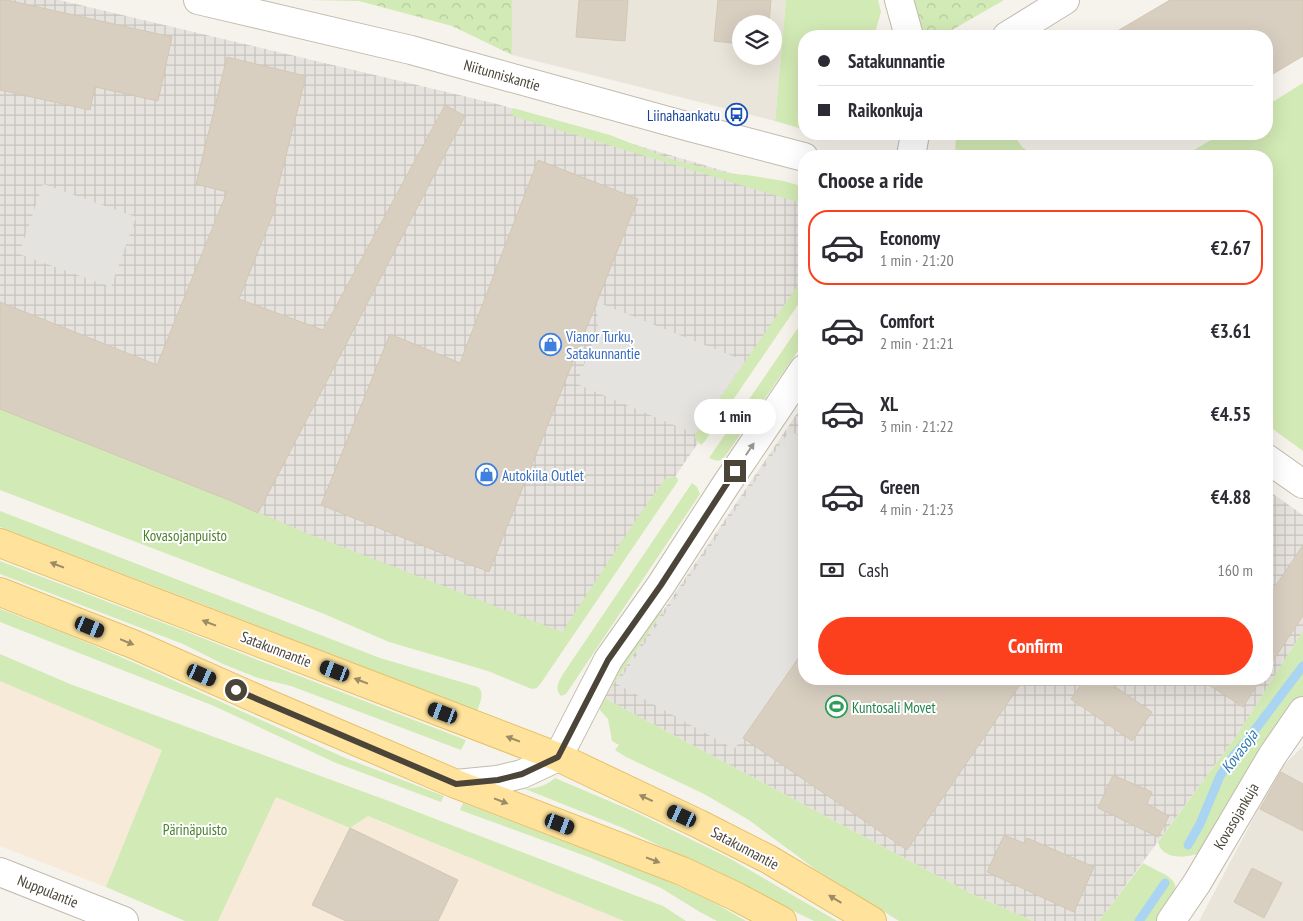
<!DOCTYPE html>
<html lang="en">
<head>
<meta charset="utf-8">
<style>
	:root { --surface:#fff; --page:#f7f7f7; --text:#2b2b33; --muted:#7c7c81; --line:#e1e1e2; --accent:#fc3f1d }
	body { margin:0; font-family:"PT Sans Narrow",sans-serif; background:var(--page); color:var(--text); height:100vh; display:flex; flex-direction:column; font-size:19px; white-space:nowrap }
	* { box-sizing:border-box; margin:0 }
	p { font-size:16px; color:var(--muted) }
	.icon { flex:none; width:28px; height:28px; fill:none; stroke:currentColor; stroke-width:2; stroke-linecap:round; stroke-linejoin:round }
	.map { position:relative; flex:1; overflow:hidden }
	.drawer { position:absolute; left:798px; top:150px; width:475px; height:535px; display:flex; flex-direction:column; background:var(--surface); border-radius:20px; box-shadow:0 5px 20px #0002 }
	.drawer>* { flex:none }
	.hud { position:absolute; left:798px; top:30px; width:475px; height:110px; border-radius:20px; box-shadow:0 5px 20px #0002; display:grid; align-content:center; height:110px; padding:0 20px; background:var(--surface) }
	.fabs { position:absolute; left:732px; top:15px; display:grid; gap:10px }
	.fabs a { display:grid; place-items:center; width:50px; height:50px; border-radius:50%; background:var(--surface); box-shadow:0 5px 20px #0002; font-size:25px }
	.end { position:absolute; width:22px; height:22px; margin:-11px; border:6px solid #4b4439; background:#fff; box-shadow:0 0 0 2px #fff }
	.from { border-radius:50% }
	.bubble { position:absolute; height:35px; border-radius:18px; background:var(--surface); box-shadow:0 5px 20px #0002; font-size:16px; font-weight:700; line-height:35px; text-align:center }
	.car { position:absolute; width:15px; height:30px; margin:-15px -8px; border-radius:6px; box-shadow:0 0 4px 1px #0007; background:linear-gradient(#222 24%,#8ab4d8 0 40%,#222 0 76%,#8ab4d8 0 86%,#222 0) }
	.hud b { display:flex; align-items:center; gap:18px; height:48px; font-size:19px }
	.hud b+b { border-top:1px solid var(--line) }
	.hud i { width:12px; height:12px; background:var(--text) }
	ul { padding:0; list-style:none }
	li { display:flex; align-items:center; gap:15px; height:75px; margin:0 10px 8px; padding:0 10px; border:2px solid transparent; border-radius:20px }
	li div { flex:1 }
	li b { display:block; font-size:19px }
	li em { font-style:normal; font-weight:700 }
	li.selected { border-color:var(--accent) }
	li>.icon { width:45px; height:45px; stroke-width:1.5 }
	h2 { padding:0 20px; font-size:22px; line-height:60px }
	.pay { display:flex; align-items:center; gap:12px; height:55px; padding:0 20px; font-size:19px }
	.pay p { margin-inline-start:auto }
	.primary-button { display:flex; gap:10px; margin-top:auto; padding:10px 20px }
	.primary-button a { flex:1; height:58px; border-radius:30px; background:var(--accent); color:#fff; font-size:20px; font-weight:700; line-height:58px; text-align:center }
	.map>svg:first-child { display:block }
	.residential { fill:#eae5da; fill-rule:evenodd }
	.commercial { fill:#f7ead8 }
	.industrial { fill:url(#industrial-grid) }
	.green { fill:#d2eab5 }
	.forest { fill:url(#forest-crowns) }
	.parking { fill:#e5e3e0 }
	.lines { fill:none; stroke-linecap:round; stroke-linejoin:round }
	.stream { stroke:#a9d4f2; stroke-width:9 }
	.building { fill:#d8cfc1; stroke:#d3c7b4 }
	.minor-casing { stroke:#c2bbae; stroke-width:30 }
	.major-casing { stroke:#e6c16a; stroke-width:30 }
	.minor { stroke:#fff; stroke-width:28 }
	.major { stroke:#ffe39c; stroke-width:28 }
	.oneway { fill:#9c9892 }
	.oneway2 { fill:#9c8c66 }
	.route { stroke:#4b4439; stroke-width:6 }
	.labels { text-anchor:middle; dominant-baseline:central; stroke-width:4; stroke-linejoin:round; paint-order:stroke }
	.street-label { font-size:15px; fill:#4b4439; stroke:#fff }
	.transit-label { font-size:15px; fill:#164399; stroke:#fff; text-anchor:end }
	.shop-label { font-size:15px; fill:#366cbe; stroke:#fff; text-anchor:start }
	.park-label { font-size:15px; fill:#4a7f2a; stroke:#fff }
	.leisure-label { font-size:15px; fill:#27864d; stroke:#fff; text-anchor:start }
	.water-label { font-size:16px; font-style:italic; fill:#2e7ab2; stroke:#fff }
</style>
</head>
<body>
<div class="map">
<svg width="1303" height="921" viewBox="0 0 1303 921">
	<defs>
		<pattern id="industrial-grid" width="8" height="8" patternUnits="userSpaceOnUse" patternTransform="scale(1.25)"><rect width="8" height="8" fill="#e6e2dd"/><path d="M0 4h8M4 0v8" fill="none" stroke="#c7c3be"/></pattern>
		<pattern id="forest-crowns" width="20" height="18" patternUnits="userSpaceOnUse" patternTransform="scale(1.25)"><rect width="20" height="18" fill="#d2eab5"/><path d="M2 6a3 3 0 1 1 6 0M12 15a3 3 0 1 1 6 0" fill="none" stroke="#b6ca9c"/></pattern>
	</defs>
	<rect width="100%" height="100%" fill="#f6f3ec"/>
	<path class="residential" d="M 512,0 L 786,0 L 775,121 L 512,55 ZM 741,24 L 774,24 L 774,56 L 741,56 Z
		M 1303,746 L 1303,921 L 1199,921 L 1279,770 Z"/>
	<path class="commercial" d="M 0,675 L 162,750 L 106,887 L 0,846 Z
		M 275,796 L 350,828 L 367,816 L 624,921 L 218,921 Z"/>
	<path class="industrial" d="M 0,0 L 59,0 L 497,104 L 731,173 L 804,190 L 804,287 L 545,668 L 0,437 Z
		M 804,403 L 804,679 L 1266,679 L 1266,489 L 1303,515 L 1303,631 L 1237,735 L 1099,921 L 1033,921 L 970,893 L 604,698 Z"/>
	<path class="green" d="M 786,0 L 878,0 L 881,12 L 874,36 L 804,36 L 804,128 L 802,129 L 775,121 Z
		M 1303,83 L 1303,451 L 1266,424 L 1266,156 L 1184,156 L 1221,134 L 1266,134 L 1266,106 Z
		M 513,108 L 610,135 L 673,160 L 731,174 L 747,175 L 784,181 L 804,187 L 804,204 L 516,117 L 510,114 Z
		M 956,134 L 1013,134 L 1022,147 L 1035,156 L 955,156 Z
		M 804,276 L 804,296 L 705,441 L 701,445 L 695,438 L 695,434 Z
		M 804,319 L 804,342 L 726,455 C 720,463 717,461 709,458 Z
		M 0,409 L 234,502 L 309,534 L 562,632 L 641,512 L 665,479 L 672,477 L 677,477 L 678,481 L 541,683 L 537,688 L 532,689 L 488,671 L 389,642 L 322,613 L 0,490 Z
		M 692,483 L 697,487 L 700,494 L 566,694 L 561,696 C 554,689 559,681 563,674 Z
		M 0,511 L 380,658 L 478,687 C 485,693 480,703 477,711 L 197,602 L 0,527 Z
		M 0,561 L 187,632 L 263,662 L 466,740 L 461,750 L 291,686 L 258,678 L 223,664 L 183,644 L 0,574 Z
		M 0,609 L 69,635 L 137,664 L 343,757 L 444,796 L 441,802 L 336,763 L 214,706 L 0,622 Z
		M 660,609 L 663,611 L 604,698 L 970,893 L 1033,921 L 899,921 L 815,869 L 749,820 L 704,794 L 626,757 L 615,750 L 619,745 L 612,741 L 608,719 L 600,710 L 600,701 L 612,677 Z
		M 1303,631 L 1303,701 L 1203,852 C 1191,857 1172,860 1162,850 C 1160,848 1159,845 1158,842 L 1237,735 Z
		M 0,654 L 70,684 L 386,800 L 663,906 L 686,921 L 624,921 L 368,816 L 350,828 L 276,797 L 218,921 L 185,921 L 106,887 L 162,750 L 0,681 Z
		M 555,778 L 635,812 L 729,858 L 837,921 L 814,921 L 623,828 L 525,789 C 537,788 546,786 555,778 Z
		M 463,803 L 663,879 L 711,901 L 746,921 L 717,921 L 700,912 L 661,888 L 591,858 L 460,810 Z
		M 1143,863 C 1151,868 1162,872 1170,878 C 1186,891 1164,911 1156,921 L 1099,921 Z"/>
	<path class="forest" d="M 305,0 L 512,0 L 512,55 L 452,26 L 359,1 Z
		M 908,0 L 1004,0 L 952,30 L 934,36 L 919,36 Z"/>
	<path class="parking" d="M 43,184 L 136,217 L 111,287 L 19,254 Z
		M 597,302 L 745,361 L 695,434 L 577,384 L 598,327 Z
		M 790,430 L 804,439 L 804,650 L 743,738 L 734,749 L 617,684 Z"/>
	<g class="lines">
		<path class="stream" d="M 1188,845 L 1200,824 L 1220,776 L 1234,755 L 1245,743 L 1303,666
			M 1139,921 L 1165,883"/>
	</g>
	<path class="building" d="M 0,0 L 7,0 L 172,37 L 158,101 L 95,87 L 90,110 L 0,90 Z
		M 579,0 L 628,0 L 625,41 L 576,37 Z
		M 718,0 L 771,0 L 769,24 L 741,24 L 741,44 L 714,41 Z
		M 1170,0 L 1303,0 L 1303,56 L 1266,78 L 1266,36 L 1109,36 Z
		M 227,57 L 306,76 L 274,203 L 277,204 L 239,299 L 323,330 L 445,105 L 465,116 L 258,513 L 234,502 L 0,409 L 0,302 L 157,365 L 227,192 L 196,184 Z
		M 538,160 L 638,199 L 489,572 L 321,505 L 390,334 L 460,363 Z
		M 1303,545 L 1303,616 L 1266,671 L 1266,600 Z
		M 804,650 L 804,679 L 1024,679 L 907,850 L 743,738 Z
		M 1085,679 L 1104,679 L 1152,712 L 1132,741 L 1071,699 Z
		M 1200,679 L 1261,679 L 1243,707 Z
		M 1281,772 L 1303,784 L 1303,831 L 1260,809 Z
		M 1113,775 L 1152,792 L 1147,804 L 1169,816 L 1158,837 L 1098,808 Z
		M 350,828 L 458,880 L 438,921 L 346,921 L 312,905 Z
		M 1004,835 L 1024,843 L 1027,838 L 1094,867 L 1074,912 L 987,872 Z
		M 1252,868 L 1282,883 L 1264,918 L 1234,902 Z"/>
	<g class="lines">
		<defs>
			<path id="minor" d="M 198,0 L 411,50 L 686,126 L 804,157
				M 899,0 L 909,36
				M 1007,36 L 1065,0
				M 911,156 L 915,134
				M 1266,458 L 1303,484
				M 456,784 L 497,780 L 522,774 L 558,757 L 608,660 L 661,585 L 725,486 L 804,369
				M 0,872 L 124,921
				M 1171,921 L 1197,883 L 1272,756 L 1303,711"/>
			<path id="major" d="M 0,543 L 558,757 L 699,824 L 768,859 L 872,921
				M 0,592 L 133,644 L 271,705 L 456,784 L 682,871 L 737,897 L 782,921"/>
		</defs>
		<use href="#minor" class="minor-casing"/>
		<use href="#major" class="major-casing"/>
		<use href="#minor" class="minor"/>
		<use href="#major" class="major"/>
	</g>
	<defs><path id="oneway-solid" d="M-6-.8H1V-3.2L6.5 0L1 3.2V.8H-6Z" transform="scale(1.25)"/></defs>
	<use class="oneway" href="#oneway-solid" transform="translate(750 449) rotate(-56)"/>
	<g class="oneway2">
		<use href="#oneway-solid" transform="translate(57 565) rotate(-159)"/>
		<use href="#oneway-solid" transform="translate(209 623) rotate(-159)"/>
		<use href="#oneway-solid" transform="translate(127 642) rotate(22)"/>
		<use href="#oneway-solid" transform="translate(361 681) rotate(-159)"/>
		<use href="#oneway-solid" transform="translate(513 739) rotate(-159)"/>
		<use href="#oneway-solid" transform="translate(646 798) rotate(-155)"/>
		<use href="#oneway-solid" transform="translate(501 801) rotate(21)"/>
		<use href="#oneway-solid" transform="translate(653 860) rotate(21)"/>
		<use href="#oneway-solid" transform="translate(835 899) rotate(-149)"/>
	</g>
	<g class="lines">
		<path class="route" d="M 236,690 L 456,784 L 498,780 L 522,774 L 558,757 L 608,660 L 661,585 L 735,471"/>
	</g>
	<defs>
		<symbol id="bus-ring" viewBox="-11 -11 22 22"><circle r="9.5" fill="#fff" stroke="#1a4fb4" stroke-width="1.5"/><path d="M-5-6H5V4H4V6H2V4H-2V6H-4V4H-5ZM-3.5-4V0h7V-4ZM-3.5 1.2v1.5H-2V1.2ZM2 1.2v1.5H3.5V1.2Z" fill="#1a4fb4"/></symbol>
		<symbol id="shop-ring" viewBox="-11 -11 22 22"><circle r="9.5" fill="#fff" stroke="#3f7fe0" stroke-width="1.5"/><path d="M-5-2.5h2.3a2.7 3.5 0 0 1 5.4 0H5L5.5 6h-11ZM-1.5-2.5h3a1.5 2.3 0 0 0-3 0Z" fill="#3f7fe0"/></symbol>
		<symbol id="stadium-ring" viewBox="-11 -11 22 22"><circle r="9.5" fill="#fff" stroke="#2e9e5b" stroke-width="1.5"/><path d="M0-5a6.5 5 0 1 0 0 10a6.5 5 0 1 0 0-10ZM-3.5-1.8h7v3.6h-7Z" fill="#2e9e5b"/></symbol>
	</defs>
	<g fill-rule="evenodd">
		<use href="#bus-ring" x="724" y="102" width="25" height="25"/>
		<use href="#shop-ring" x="538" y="332" width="25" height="25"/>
		<use href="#shop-ring" x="474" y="462" width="25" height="25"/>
		<use href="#stadium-ring" x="824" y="694" width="25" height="25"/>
	</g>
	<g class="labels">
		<g class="street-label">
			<text transform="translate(502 75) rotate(16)">Niitunniskantie</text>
			<text transform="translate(276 649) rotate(21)">Satakunnantie</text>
			<text transform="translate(1236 816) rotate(-60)">Kovasojankuja</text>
			<text transform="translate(745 848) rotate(28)">Satakunnantie</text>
			<text transform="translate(48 891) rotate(22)">Nuppulantie</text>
		</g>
		<g class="transit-label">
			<text x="720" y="115">Liinahaankatu</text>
		</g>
		<g class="shop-label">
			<text x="566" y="336">Vianor Turku,<tspan x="566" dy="17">Satakunnantie</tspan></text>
			<text x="502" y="475">Autokiila Outlet</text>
		</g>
		<g class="park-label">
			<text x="185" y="535">Kovasojanpuisto</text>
			<text x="195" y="829">Pärinäpuisto</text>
		</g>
		<g class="leisure-label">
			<text x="852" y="707">Kuntosali Movet</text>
		</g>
		<g class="water-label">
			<text transform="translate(1239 751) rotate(-53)">Kovasoja</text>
		</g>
	</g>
</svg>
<div class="fabs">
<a><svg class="icon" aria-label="layers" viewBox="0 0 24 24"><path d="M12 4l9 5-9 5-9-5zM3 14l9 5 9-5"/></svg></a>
</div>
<i class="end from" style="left:236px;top:690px"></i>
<i class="end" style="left:735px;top:471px"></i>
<div class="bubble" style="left:694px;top:399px;width:82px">1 min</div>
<i class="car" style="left:90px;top:627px;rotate:112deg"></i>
<i class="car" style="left:335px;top:671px;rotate:291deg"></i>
<i class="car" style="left:202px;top:675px;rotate:114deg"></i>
<i class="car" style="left:443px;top:713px;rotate:291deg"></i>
<i class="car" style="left:682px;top:816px;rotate:295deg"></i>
<i class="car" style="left:560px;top:824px;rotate:111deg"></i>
<div class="hud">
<b><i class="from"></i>Satakunnantie</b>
<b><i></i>Raikonkuja</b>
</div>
<section class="drawer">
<h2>Choose a ride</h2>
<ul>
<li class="selected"><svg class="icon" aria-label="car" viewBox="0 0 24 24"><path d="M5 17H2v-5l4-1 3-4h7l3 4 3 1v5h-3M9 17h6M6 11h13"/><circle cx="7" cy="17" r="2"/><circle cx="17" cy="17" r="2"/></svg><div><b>Economy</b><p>1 min · 21:20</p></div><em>€2.67</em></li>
<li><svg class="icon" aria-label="car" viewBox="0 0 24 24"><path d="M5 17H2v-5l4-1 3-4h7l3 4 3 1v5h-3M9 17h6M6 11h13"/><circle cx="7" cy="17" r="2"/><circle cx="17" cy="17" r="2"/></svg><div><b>Comfort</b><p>2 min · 21:21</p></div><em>€3.61</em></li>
<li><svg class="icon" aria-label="car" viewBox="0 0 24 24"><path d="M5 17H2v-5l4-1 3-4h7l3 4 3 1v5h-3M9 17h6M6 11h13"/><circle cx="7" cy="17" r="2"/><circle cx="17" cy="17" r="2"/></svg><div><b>XL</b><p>3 min · 21:22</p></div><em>€4.55</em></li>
<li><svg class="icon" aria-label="car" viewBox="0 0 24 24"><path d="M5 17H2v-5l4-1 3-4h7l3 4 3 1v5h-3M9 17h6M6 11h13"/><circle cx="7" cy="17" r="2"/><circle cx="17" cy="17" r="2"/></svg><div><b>Green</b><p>4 min · 21:23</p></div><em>€4.88</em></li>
</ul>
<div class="pay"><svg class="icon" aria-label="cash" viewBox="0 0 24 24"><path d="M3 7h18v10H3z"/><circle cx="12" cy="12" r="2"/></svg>Cash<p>160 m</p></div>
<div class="primary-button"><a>Confirm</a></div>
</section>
</div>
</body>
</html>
